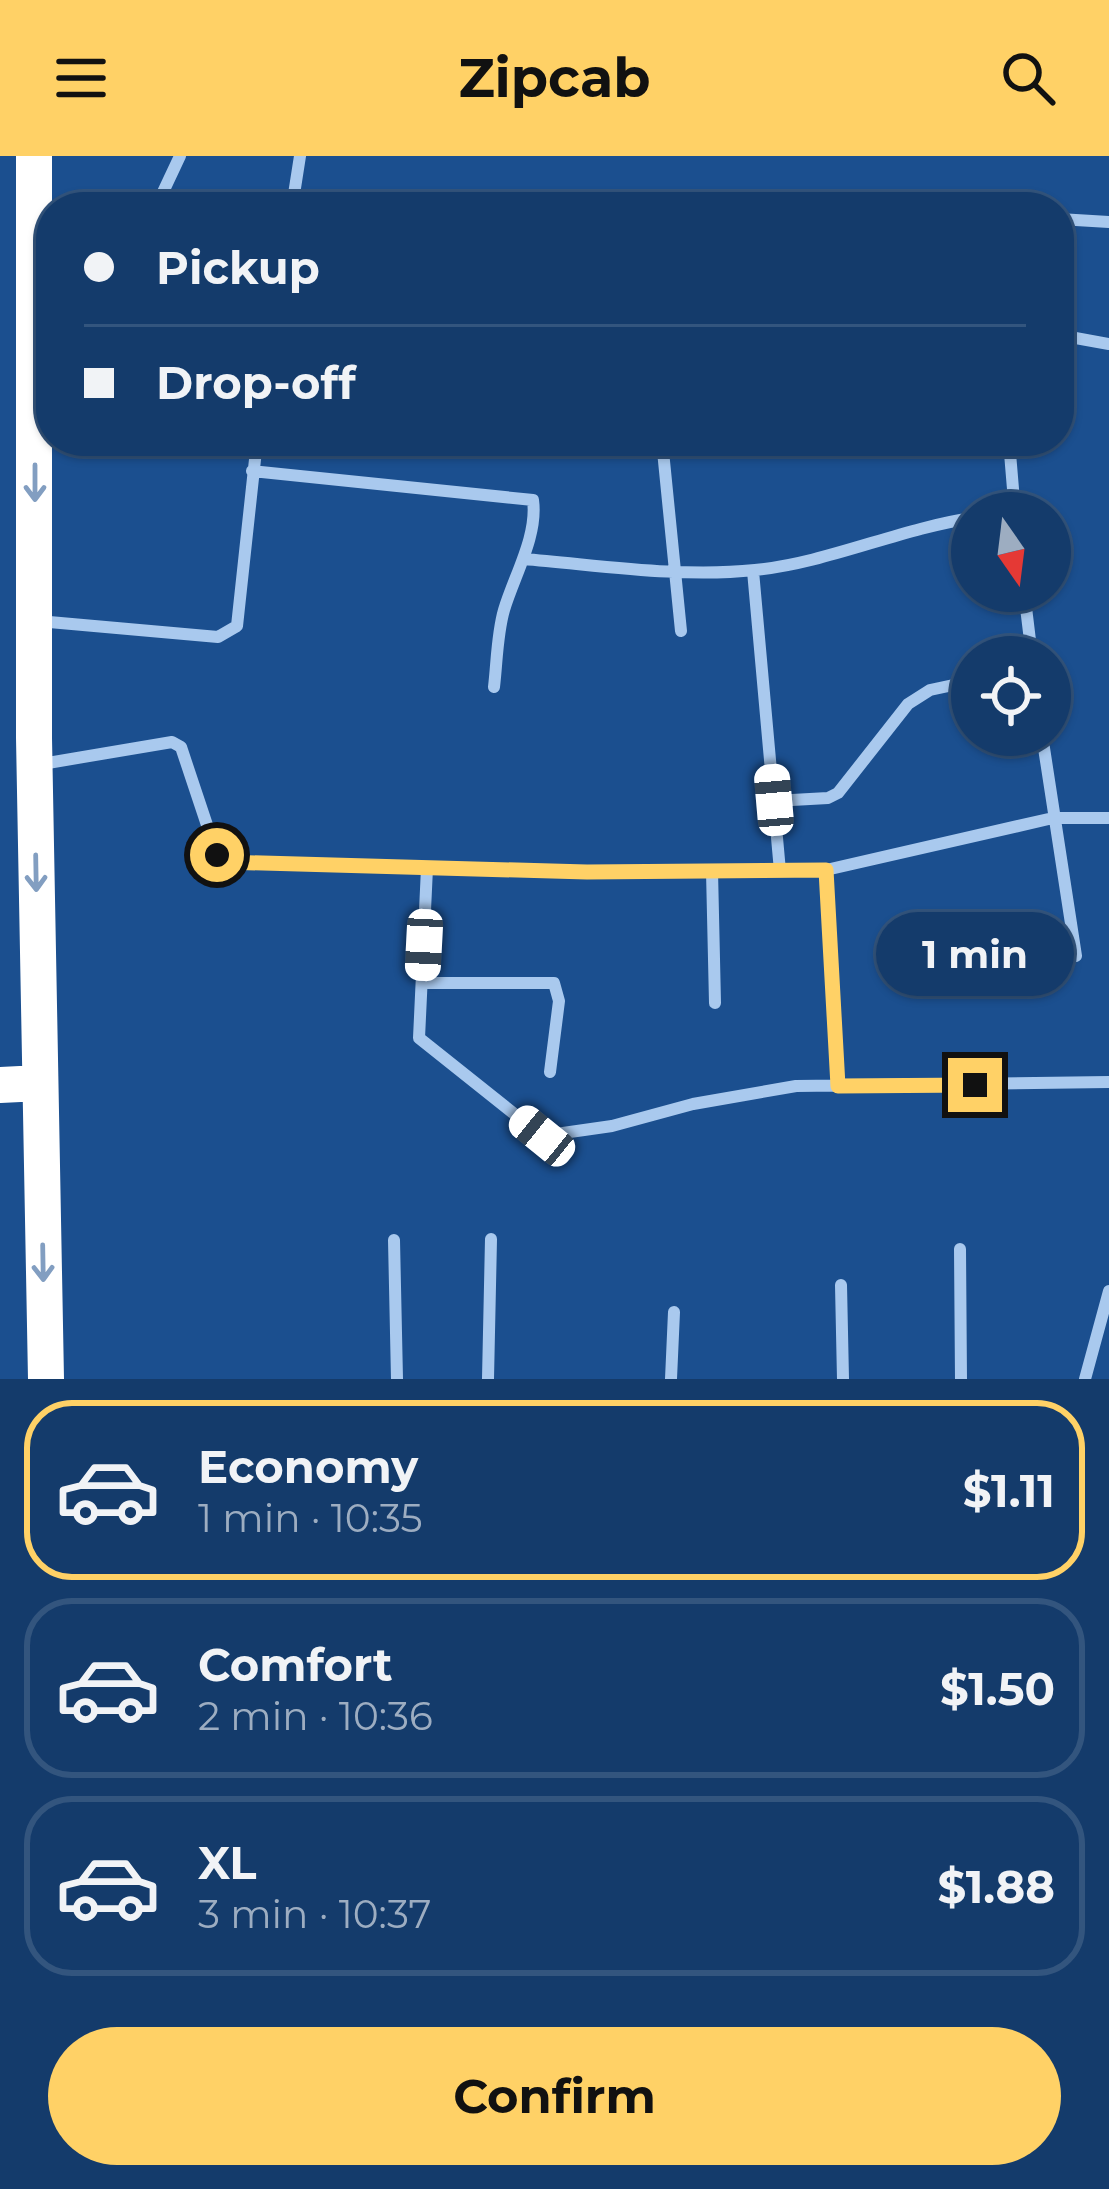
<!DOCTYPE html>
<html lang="en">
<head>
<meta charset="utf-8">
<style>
	:root { --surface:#143b6b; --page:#1d4271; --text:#f1f3f6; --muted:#9dadc1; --line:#33557e; --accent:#ffd166 }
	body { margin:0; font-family:Montserrat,sans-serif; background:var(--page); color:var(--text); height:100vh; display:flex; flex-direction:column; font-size:45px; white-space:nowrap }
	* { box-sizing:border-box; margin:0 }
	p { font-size:39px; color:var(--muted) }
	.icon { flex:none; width:66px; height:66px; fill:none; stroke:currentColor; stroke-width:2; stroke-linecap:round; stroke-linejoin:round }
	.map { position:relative; height:1223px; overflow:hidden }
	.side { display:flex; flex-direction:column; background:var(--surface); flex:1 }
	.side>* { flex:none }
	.top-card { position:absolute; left:36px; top:36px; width:1038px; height:264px; border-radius:48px; box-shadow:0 3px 9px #0004,0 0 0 3px var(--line); display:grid; align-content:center; height:264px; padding:0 48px; background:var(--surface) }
	.needle { width:78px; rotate:166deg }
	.tools { position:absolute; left:951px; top:336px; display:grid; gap:24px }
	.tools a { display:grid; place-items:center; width:120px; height:120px; border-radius:50%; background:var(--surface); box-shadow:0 3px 9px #0004,0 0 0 3px var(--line); font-size:60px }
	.end { position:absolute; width:54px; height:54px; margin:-27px; border:15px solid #ffd166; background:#111; box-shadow:0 0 0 6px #111 }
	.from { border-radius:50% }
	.bubble { position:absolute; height:84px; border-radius:42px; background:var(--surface); box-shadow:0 3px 9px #0004,0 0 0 3px var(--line); font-size:39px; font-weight:700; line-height:84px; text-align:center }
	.car { position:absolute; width:36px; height:72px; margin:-36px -18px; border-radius:15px; box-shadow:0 0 9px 3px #0007; background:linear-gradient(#fff 24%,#345 0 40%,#fff 0 76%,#345 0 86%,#fff 0) }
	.top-card b { display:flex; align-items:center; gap:42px; height:114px; font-size:45px }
	.top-card b+b { border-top:3px solid var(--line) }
	.top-card i { width:30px; height:30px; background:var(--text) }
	ul { padding:21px 0 0; list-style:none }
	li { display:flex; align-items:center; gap:36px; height:180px; margin:0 24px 18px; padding:0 24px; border:6px solid var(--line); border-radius:48px }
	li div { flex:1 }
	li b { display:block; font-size:45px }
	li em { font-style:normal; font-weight:700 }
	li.on { border-color:var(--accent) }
	li>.icon { width:108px; height:108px; stroke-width:1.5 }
	.cta { display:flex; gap:24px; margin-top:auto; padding:24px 48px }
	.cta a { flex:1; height:138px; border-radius:72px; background:var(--accent); color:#111; font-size:48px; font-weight:700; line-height:138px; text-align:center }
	header { display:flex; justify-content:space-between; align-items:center; height:156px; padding:0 48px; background:var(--accent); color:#111; font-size:54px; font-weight:700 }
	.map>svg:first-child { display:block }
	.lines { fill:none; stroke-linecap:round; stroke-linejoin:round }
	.street { stroke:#a9c9ee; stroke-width:12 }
	.highway { stroke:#fff; stroke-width:36 }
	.oneway { stroke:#829ec1 }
	.route { stroke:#ffd166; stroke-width:15 }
</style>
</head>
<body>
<header><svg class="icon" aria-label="menu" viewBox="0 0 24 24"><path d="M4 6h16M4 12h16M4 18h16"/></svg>Zipcab<svg class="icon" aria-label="search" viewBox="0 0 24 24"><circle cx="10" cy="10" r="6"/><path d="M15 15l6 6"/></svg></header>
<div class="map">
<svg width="1109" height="1223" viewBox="0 0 1109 1223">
	<rect width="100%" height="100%" fill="#1b4f8f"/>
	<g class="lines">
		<path class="street" d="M 156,51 L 180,0
			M 292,51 L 300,0
			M 849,51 L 888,51
			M 1059,63 L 1109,66
			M 1059,179 L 1109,188
			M 662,285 L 681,475
			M 1009,285 L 1015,357
			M 252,315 L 533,344 C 538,380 514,420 504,454 C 497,478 497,506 494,531
			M 523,403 C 599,409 679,422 755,414 C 827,407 899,373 972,362
			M 753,415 L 780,715
			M 1024,435 L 1032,501
			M 38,465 L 218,481 L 237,470 L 257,285
			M 1042,579 L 1076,800
			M 36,609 L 172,586 L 181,591 L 217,699 L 224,706 L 587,716 L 826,714 L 1053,662 L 1109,662
			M 774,645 L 828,642 L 838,637 L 908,548 L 930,534 L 972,525
			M 427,712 L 419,882 L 542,980 L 612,970 L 693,948 L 796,930 L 1109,926
			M 826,714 L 838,930
			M 712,715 L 715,847
			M 422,827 L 554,827 L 559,845 L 550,916
			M 394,1084 L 397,1223
			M 960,1093 L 961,1223
			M 841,1129 L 843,1223
			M 488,1223 L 491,1083
			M 671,1223 L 674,1156
			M 1085,1223 L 1109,1135"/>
		<path class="highway" d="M 34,0 L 34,582 L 46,1223
			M 0,929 L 40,927"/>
	</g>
	<defs><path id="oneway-shaft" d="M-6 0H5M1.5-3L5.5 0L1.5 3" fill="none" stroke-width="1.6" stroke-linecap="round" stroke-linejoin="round" transform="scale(3)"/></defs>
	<g class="oneway">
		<use href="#oneway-shaft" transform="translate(35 327) rotate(90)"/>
		<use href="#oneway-shaft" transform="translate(36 717) rotate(89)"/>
		<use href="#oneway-shaft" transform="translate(43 1107) rotate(89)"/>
	</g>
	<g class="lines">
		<path class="route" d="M 217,699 L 224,706 L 587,716 L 826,714 L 838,930 L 975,929"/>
	</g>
</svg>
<div class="tools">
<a><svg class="needle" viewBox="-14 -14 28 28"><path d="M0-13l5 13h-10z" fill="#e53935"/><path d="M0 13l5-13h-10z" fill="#9dadc1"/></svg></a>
<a><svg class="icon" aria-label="locate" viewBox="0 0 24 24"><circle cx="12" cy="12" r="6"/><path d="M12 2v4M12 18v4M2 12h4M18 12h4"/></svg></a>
</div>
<i class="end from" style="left:217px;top:699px"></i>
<i class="end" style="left:975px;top:929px"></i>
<div class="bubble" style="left:876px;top:756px;width:198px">1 min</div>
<i class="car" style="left:774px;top:644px;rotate:355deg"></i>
<i class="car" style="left:424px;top:789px;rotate:183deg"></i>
<i class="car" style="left:542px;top:980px;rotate:309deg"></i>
<div class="top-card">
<b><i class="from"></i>Pickup</b>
<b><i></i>Drop-off</b>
</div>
</div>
<section class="side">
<ul>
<li class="on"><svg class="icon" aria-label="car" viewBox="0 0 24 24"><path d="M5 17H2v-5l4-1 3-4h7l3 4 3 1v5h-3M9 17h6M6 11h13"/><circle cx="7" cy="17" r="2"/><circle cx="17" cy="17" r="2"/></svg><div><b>Economy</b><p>1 min · 10:35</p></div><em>$1.11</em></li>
<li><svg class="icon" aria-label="car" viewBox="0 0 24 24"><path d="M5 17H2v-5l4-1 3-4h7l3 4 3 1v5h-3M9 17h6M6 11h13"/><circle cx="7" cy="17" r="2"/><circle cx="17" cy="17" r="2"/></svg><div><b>Comfort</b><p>2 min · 10:36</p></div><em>$1.50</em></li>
<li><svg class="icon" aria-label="car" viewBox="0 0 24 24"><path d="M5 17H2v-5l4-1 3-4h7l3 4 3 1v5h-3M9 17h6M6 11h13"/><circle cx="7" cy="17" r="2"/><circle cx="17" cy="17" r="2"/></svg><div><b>XL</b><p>3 min · 10:37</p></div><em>$1.88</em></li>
</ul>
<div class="cta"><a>Confirm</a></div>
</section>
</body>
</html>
